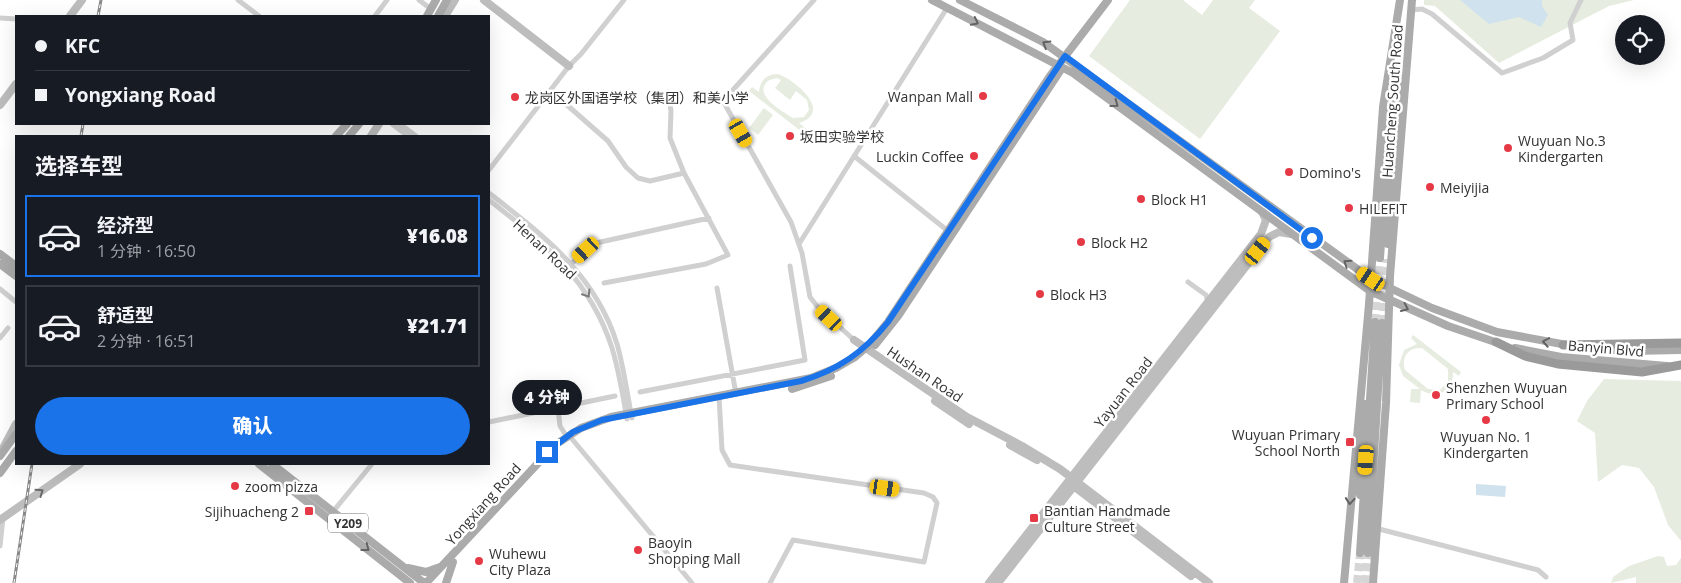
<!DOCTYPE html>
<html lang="zh">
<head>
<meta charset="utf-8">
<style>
	:root { --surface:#171b24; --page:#20242c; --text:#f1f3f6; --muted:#9ea1a6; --line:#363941; --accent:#1a73e8 }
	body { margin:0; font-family:"Open Sans","Noto Sans SC",sans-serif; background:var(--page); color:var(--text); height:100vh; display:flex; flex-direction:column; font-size:19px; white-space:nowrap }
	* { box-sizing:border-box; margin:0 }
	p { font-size:16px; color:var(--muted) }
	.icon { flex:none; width:28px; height:28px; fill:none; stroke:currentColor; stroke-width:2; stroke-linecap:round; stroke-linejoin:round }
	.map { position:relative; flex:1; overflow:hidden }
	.sheet { position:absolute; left:15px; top:135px; width:475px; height:330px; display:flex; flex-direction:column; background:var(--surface); border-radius:0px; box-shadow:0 5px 20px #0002 }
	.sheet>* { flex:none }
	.guide { position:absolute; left:15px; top:15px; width:475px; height:110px; border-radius:0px; box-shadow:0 5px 20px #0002; display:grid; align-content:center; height:110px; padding:0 20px; background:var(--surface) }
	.buttons { position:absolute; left:1615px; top:15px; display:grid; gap:10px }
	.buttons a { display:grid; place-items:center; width:50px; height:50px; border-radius:50%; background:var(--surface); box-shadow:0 5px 20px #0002; font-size:25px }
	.end { position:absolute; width:22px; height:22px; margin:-11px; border:6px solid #1a73e8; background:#fff; box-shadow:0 0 0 2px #fff }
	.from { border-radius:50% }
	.bubble { position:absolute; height:35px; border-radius:18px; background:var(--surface); box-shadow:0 5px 20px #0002; font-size:16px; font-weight:800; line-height:35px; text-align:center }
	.car { position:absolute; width:15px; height:30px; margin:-15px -8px; border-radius:6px; box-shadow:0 0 4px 1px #0007; background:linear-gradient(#f5c518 24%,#345 0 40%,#f5c518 0 76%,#345 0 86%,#f5c518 0) }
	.guide b { display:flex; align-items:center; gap:18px; height:48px; font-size:19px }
	.guide b+b { border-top:1px solid var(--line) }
	.guide i { width:12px; height:12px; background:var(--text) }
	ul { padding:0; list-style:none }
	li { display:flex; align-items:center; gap:15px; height:82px; margin:0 10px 8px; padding:0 10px; border:2px solid var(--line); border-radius:0px }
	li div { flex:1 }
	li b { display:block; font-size:19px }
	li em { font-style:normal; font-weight:800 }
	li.active { border-color:var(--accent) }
	li>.icon { width:45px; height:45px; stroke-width:1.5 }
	h2 { padding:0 20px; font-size:22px; line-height:60px }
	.primary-button { display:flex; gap:10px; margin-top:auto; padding:10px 20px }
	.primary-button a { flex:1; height:58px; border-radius:30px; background:var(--accent); color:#fff; font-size:20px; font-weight:800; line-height:58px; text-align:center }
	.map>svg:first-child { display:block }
	.green { fill:#e6ecdf; fill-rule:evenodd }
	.water { fill:#cfe2ee }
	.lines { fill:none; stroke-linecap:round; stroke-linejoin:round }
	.primary-tunnel { stroke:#d6d6d6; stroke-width:8; stroke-dasharray:8 4; stroke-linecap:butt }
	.street { stroke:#d0d0d0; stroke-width:5 }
	.secondary { stroke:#bdbdbd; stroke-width:8 }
	.primary { stroke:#ababab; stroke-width:8 }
	.highway { stroke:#9a9a9a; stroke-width:9 }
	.rail-casing { stroke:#888; stroke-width:3 }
	.rail { stroke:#fff; stroke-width:1; stroke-dasharray:4; stroke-linecap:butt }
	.oneway { stroke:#636363 }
	.oneway2 { stroke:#7a7a7a }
	.oneway3 { stroke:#6a6a6a }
	.route { stroke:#1a73e8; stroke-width:6 }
	.poi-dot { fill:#e63946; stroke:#fff; stroke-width:2 }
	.labels { text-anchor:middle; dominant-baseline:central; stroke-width:5; stroke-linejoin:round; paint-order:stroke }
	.shield { fill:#fff; stroke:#707070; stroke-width:1 }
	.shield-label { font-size:12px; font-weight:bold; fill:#333 }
	.poi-label { font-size:14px; fill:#333; stroke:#fff; text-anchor:start }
	.street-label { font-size:14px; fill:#333; stroke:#fff }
</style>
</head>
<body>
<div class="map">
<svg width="1681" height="583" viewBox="0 0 1681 583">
	<rect width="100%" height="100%" fill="#fff"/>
	<path class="green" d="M 1130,0 L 1183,0 L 1202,15 L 1213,0 L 1255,0 L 1249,8 L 1280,31 L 1200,139 L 1089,56 Z
		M 1424,0 L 1634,0 L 1609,6 L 1499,63 L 1435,6 L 1424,5 Z
		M 778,74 C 795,80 834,112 799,123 L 809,131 L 806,135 L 749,91 L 752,87 L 759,92 C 760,81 766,74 778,74 ZM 777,78 L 781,80 L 775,88 L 790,100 L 796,91 L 807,100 L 809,110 L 804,117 L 793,118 C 783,112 755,96 766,83 C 769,79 773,79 777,78 Z
		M 764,108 L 773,115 L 758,135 L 749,128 Z
		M 1413,335 L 1461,372 L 1459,376 L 1453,372 C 1454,391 1437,400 1421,390 L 1420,403 L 1410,402 L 1411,389 L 1420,389 L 1403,376 L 1399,365 L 1404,350 L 1417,344 L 1411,338 ZM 1422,348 L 1448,369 L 1448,381 L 1440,390 L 1428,389 L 1405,370 C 1401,357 1408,347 1422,348 Z
		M 1604,379 L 1681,381 L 1681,541 L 1668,525 L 1654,487 L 1639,468 L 1622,465 L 1598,482 L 1595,433 L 1577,421 L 1587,401 Z
		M 1658,556 L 1664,557 L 1667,566 L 1676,565 L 1681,558 L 1681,583 L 1636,583 L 1636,577 L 1611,583 L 1613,577 L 1629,566 Z"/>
	<path class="water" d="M 1460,0 L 1542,0 L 1542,6 L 1548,15 L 1541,27 L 1519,17 L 1489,24 Z
		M 1476,484 L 1506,486 L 1505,497 L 1476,495 Z"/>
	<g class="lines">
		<path class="primary-tunnel" d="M 1375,322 L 1380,258
			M 1382,323 L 1387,259
			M 1357,583 L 1360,553
			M 1365,583 L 1368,553"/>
		<path class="street" d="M 238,0 L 259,16
			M 419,0 L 431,9
			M 814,0 L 723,101 L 791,222 L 802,253 L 810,297 L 817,306 L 854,340
			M 1411,10 L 1422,9 L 1432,14 L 1502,73 L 1543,58 L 1573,40 L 1570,23 L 1581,0
			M 375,16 L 387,0
			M 0,18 L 16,19
			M 551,91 L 608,141 L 626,167 L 638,178 L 650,181 L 684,173
			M 392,124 L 408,136
			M 400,124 L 416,136
			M 854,156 L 948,231
			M 489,170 L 569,66 L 581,54 L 624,0
			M 489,193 C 543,235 596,275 617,344 C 624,368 627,394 632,418
			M 489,200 C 544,243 590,279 612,348 C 619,371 623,396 627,419
			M 799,244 L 947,8
			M 572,263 L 596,243 L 709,218
			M 1188,282 L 1206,295 L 1208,302
			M 604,283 L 706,264 L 728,255 L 684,173 L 670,138 L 671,111 L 668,92
			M 717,288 L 736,394
			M 0,289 L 16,302
			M 0,338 L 8,328
			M 640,392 L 805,360 L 790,266
			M 719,397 L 722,450 L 730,465 L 924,493 L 933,497 L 937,503 L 924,562 L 793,540 L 770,583
			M 558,408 L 560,426 L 567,437
			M 489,422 L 615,396
			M 572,439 L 692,583
			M 331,514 L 372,464
			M 1379,529 L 1538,570 L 1546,577
			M 0,546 L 3,518"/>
		<path class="secondary" d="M 484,0 L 569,66
			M 70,16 L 82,0
			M 445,16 L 455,0
			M 0,105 L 16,84
			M 371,136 L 379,124
			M 854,340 L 967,417 L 1022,446 L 1060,469 L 1209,583
			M 935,401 L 969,424
			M 1010,445 L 1037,460
			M 3,448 L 16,424
			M 1071,484 L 1191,576
			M 0,520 L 80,464
			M 989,583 L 1261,234 L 1266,220 L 1262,212
			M 998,583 L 1269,237 L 1279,232 L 1291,234"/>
		<path class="primary" d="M 932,0 L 1073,73 L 1370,291 L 1448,326 L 1501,344
			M 960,0 L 1043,42 L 1371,279 L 1432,308 L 1497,332 L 1567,345
			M 427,16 L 436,0
			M 438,16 L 447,0
			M 336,136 L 347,124
			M 349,136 L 359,124
			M 1388,244 L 1401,79
			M 0,254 L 16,266
			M 1380,258 L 1393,71
			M 0,264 L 16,276
			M 875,345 L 898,316 L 1060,71
			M 1515,348 L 1561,357 L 1667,366
			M 1581,348 L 1630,351 L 1681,350
			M 792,389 L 831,376
			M 0,456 L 16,434
			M 259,464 L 410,583
			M 272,464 L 424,583
			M 0,473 L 16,451
			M 1360,495 L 1359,483 L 1365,404
			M 1360,553 L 1375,322
			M 1368,553 L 1382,323
			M 408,568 L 426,572 L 440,567
			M 426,583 L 555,445 L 581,428 L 611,417 L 811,378 L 836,368 L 855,357 L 870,344 L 888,322 L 1050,76 L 1108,0
			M 446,583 L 453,562
			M 1344,583 L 1369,304 L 1383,107 L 1400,0
			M 1373,583 L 1386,403 L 1390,276 L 1412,0"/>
		<path class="highway" d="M 1496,342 L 1525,356 L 1558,364 L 1642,372 L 1681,365
			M 1563,345 L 1681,343"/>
		<defs>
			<path id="rail" d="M 98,16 L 101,0
				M 81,136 L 83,124
				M 14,583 L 32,464"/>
		</defs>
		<use href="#rail" class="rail-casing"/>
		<use href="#rail" class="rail"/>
	</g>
	<defs><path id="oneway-chevron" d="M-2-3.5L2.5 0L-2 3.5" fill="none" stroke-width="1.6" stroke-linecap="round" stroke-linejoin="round" transform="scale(1.25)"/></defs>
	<g class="oneway">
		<use href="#oneway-chevron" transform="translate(975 22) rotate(27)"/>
		<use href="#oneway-chevron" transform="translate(1046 44) rotate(-148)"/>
		<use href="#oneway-chevron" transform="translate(1115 104) rotate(36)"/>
		<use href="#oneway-chevron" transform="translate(1347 263) rotate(-146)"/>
		<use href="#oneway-chevron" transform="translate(1405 308) rotate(25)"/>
		<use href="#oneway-chevron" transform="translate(1546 342) rotate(-170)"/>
		<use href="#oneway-chevron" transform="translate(1350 501) rotate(95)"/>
		<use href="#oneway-chevron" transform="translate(366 548) rotate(38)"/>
	</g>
	<use class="oneway2" href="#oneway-chevron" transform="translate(587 294) rotate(58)"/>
	<use class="oneway3" href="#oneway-chevron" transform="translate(40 492) rotate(-35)"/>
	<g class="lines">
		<path class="route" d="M 547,452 L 573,432 L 602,420 L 801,381 C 838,370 864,352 888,322 L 1065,56 L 1312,238"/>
	</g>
	<g class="poi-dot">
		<circle cx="983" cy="96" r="5"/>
		<circle cx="515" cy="97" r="5"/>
		<circle cx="790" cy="136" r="5"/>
		<circle cx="1508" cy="148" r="5"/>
		<circle cx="974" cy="156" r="5"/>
		<circle cx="1289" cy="172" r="5"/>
		<circle cx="1430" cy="187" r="5"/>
		<circle cx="1141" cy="199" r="5"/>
		<circle cx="1349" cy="208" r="5"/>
		<circle cx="1081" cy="242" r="5"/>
		<circle cx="1040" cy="294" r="5"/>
		<circle cx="1436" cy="395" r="5"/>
		<circle cx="1486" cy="420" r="5"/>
		<rect x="1345" y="437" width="10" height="10" rx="2.5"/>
		<circle cx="235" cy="486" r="5"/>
		<rect x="304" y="506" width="10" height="10" rx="2.5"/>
		<rect x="1029" y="513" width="10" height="10" rx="2.5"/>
		<circle cx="638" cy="550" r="5"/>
		<circle cx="479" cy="561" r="5"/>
	</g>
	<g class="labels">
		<rect class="shield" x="328" y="513.5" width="40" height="19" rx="4"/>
		<g class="shield-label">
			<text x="348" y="523">Y209</text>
		</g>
		<g class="poi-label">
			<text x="973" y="96" text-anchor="end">Wanpan Mall</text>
			<text x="525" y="97">龙岗区外国语学校（集团）和美小学</text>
			<text x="800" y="136">坂田实验学校</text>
			<text x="1518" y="140">Wuyuan No.3<tspan x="1518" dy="16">Kindergarten</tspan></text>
			<text x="964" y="156" text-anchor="end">Luckin Coffee</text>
			<text x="1299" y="172">Domino's</text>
			<text x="1440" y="187">Meiyijia</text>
			<text x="1151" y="199">Block H1</text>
			<text x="1359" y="208">HILEFIT</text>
			<text x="1091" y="242">Block H2</text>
			<text x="1050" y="294">Block H3</text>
			<text x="1446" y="387">Shenzhen Wuyuan<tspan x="1446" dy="16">Primary School</tspan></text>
			<text x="1340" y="434" text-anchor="end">Wuyuan Primary<tspan x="1340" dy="16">School North</tspan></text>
			<text x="1486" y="436" text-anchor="middle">Wuyuan No. 1<tspan x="1486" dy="16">Kindergarten</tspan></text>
			<text x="245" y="486">zoom pizza</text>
			<text x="1044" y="510">Bantian Handmade<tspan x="1044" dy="16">Culture Street</tspan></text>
			<text x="299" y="511" text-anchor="end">Sijihuacheng 2</text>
			<text x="648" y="542">Baoyin<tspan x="648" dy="16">Shopping Mall</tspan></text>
			<text x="489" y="553">Wuhewu<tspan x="489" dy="16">City Plaza</tspan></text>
		</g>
		<g class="street-label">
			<text transform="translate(1392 101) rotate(-86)">Huancheng South Road</text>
			<text transform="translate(545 249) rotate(43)">Henan Road</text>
			<text transform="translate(1606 348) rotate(5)">Banyin Blvd</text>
			<text transform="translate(925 374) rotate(34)">Hushan Road</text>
			<text transform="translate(1123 392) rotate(-52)">Yayuan Road</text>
			<text transform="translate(483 504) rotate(-48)">Yongxiang Road</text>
		</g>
	</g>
</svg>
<div class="buttons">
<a><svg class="icon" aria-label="locate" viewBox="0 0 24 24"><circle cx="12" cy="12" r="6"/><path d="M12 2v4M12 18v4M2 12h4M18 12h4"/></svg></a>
</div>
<i class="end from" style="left:1312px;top:238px"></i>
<i class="end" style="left:547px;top:452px"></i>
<div class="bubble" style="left:512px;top:380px;width:70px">4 分钟</div>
<i class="car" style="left:741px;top:133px;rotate:150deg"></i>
<i class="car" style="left:586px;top:250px;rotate:228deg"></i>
<i class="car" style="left:1258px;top:251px;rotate:38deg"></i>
<i class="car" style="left:1371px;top:279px;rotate:304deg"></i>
<i class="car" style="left:829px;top:318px;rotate:313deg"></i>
<i class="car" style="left:1366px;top:460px;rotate:184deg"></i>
<i class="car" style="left:885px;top:488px;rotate:98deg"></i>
<div class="guide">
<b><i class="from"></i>KFC</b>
<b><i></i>Yongxiang Road</b>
</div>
<section class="sheet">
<h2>选择车型</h2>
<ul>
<li class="active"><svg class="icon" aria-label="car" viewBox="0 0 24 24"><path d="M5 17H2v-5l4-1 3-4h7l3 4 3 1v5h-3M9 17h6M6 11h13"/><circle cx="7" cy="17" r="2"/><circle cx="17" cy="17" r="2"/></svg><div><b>经济型</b><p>1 分钟 · 16:50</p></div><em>¥16.08</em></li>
<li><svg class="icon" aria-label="car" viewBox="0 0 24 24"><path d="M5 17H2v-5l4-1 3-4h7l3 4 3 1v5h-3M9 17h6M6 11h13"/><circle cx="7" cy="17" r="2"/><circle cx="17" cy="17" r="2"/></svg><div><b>舒适型</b><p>2 分钟 · 16:51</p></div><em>¥21.71</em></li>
</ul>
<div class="primary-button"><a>确认</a></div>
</section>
</div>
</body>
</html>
